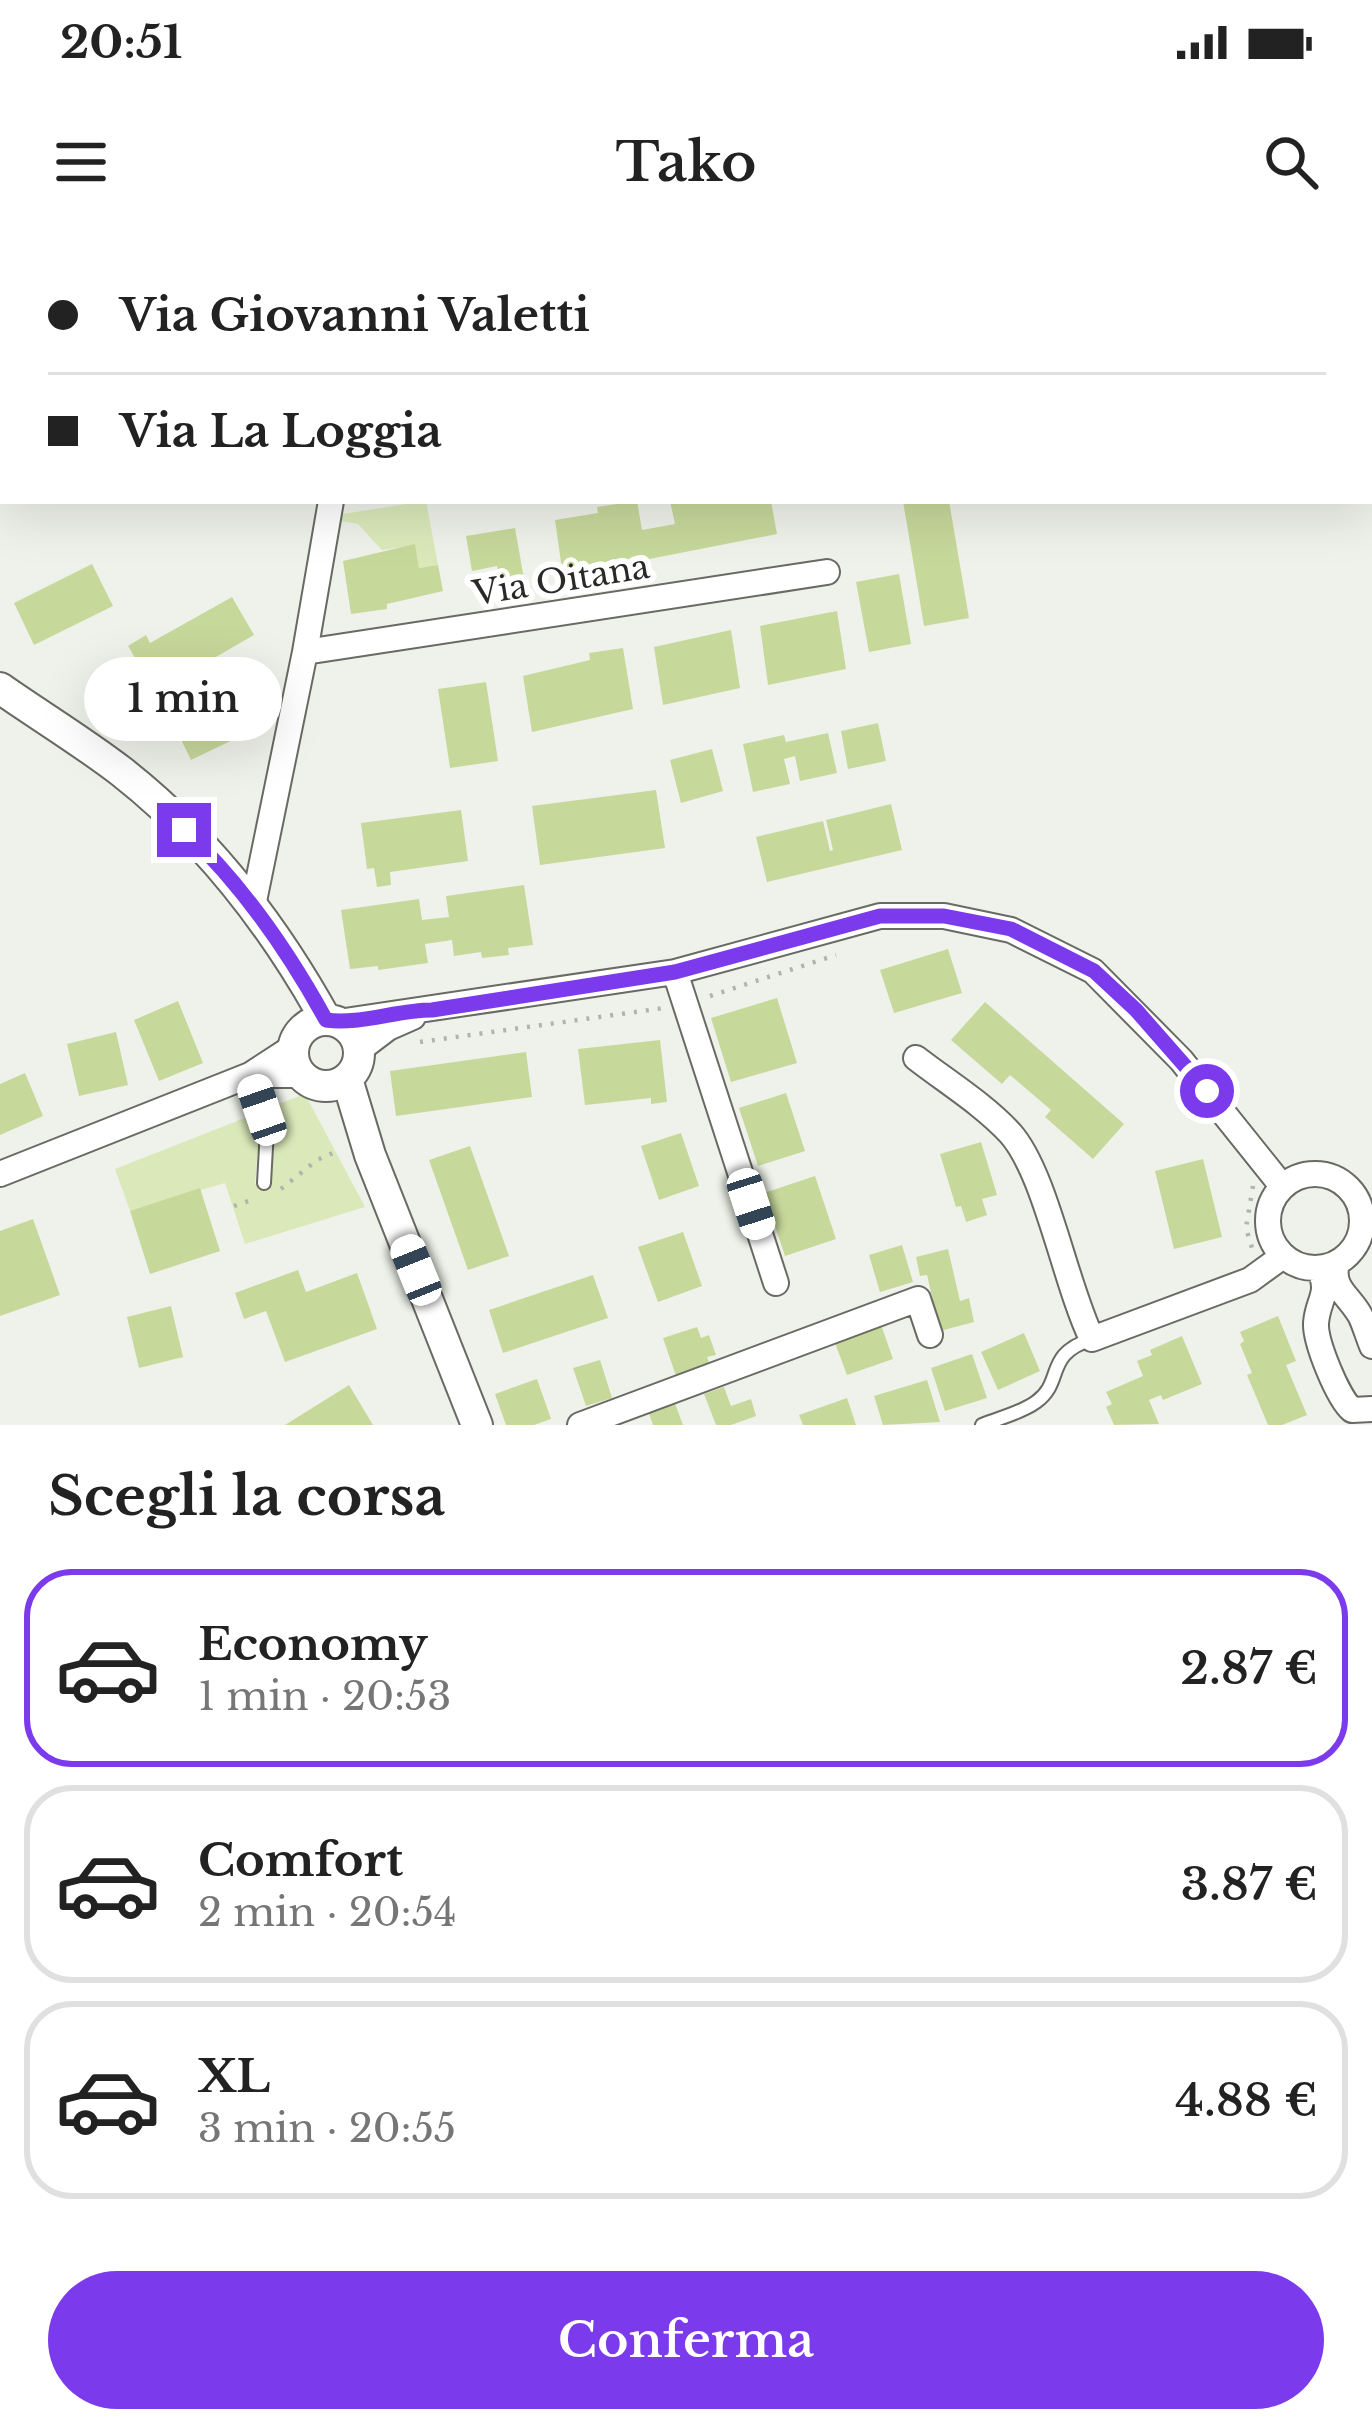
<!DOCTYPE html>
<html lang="it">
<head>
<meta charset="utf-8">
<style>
	:root { --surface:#fff; --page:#f2f2f2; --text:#222; --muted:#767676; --line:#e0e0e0; --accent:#7c3aed }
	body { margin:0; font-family:"Libre Baskerville",serif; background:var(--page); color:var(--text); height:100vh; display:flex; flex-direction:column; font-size:45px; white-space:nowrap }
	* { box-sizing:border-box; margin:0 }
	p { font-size:39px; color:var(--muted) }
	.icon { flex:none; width:66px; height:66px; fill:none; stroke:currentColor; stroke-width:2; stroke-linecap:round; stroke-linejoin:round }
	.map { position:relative; height:1185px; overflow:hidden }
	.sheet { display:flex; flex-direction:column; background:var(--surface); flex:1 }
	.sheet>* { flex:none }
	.top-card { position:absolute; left:0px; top:0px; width:1374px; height:264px; box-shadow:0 12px 48px #0002; display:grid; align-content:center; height:264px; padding:0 48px; background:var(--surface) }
	.end { position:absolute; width:54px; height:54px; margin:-27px; border:15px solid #7c3aed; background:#fff; box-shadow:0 0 0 6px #fff }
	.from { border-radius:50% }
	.bubble { position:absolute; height:84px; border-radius:42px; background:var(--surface); box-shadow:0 12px 48px #0002; font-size:39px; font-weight:600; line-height:84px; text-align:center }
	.car { position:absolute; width:36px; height:72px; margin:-36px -18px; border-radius:15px; box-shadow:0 0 9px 3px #0007; background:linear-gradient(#fff 24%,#345 0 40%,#fff 0 76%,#345 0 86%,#fff 0) }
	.top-card b { display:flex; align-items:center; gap:42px; height:114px; font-size:45px }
	.top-card b+b { border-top:3px solid var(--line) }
	.top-card i { width:30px; height:30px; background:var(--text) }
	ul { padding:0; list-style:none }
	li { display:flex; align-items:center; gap:36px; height:198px; margin:0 24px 18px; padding:0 24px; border:6px solid var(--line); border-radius:48px }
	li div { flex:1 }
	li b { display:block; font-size:45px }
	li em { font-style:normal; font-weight:600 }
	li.active { border-color:var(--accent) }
	li>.icon { width:108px; height:108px; stroke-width:1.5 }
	h2 { padding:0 48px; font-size:54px; line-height:144px }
	.action { display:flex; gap:24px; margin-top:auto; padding:24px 48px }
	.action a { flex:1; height:138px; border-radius:72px; background:var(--accent); color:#fff; font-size:48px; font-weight:600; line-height:138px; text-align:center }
	.status { display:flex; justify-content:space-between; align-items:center; height:84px; padding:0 60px; background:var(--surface); direction:ltr }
	.status svg { height:33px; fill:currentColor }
	header { display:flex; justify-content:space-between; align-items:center; height:156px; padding:0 48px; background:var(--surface); font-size:54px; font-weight:600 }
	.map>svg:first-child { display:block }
	.green { fill:#dbe9ba }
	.building { fill:#c7d89b }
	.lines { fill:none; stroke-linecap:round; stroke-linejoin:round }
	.service-casing { stroke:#686a63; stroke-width:16 }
	.minor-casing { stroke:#686a63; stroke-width:28 }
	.tertiary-casing { stroke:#686a63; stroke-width:34 }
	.path { stroke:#b1b3ad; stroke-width:4.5; stroke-dasharray:3 9; stroke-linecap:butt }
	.service { stroke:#fff; stroke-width:12 }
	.minor { stroke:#fff; stroke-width:24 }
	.tertiary { stroke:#fff; stroke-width:30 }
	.route { stroke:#7c3aed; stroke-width:15 }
	.labels { text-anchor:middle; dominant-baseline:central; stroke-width:12; stroke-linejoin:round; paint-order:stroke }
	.street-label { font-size:33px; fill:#292a27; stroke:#fff }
</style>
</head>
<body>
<div class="status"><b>20:51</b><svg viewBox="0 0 49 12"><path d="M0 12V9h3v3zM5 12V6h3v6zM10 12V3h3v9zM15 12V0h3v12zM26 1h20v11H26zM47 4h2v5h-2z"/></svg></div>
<header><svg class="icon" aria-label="menu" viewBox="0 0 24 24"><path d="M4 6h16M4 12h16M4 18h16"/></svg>Tako<svg class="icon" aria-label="search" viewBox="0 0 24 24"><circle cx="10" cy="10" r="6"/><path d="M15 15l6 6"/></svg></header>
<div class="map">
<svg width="1372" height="1185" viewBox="0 0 1372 1185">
	<rect width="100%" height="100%" fill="#eff2ea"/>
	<path class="green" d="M 426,261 L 438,325 L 419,328 L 415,305 L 382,310 L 358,284 L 341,281 L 343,274 Z
		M 305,854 L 365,967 L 245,1004 L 225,943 L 130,971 L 115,929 L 255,874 L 260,887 L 255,944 L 270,941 L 276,876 L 273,866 Z"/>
	<path class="building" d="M 637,261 L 642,290 L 675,284 L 670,261 L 771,261 L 777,294 L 563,336 L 555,280 L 598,273 L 597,267 Z
		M 903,261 L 949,261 L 969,378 L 924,386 Z
		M 515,288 L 524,339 L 500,344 L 497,326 L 472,331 L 466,296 Z
		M 415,304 L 419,328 L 438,325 L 443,351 L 387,364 L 387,369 L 351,374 L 343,321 Z
		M 92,324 L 113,366 L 34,405 L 14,363 Z
		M 899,334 L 911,404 L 869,412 L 856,342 Z
		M 232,357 L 254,395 L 155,452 L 128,406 L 146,395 L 150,403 Z
		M 837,371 L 846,429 L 768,445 L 760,386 Z
		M 731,390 L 740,448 L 663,465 L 654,407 Z
		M 623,408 L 633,469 L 532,492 L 523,436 L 590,420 L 589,413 Z
		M 249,436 L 270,482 L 191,520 L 172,481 L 188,473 L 184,463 Z
		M 486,442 L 498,521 L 450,528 L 438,449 Z
		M 878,483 L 886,521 L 848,529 L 841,491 Z
		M 828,493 L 837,533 L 800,541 L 795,516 L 784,519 L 790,544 L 753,552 L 743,504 L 784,495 L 786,502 Z
		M 712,509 L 723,551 L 681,563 L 670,520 Z
		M 656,550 L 665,608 L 540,625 L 532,566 Z
		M 891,564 L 902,610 L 767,642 L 756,597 L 823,581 L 830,611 L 833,610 L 826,580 Z
		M 461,570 L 468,621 L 390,632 L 391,645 L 377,647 L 374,628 L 367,629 L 361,583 Z
		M 524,645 L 533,705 L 508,708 L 509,715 L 482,718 L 481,712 L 454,716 L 452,700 L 425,704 L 428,723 L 378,730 L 378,726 L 350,729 L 341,670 L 419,659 L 422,680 L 449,677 L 446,656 Z
		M 948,709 L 962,753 L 894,773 L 880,730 Z
		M 777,758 L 797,823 L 731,842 L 711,778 Z
		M 178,761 L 203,823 L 159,841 L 134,780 Z
		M 985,762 L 1124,884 L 1093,919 L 1045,877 L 1051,870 L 1010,835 L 1002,844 L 951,800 Z
		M 116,792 L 128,845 L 79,856 L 67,804 Z
		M 660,800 L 667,862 L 651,864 L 651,858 L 585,865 L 578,809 Z
		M 526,812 L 532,857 L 396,876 L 390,831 Z
		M 25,833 L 43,876 L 0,895 L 0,844 Z
		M 786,853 L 805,911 L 758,926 L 739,868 Z
		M 681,893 L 699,946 L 659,960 L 641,906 Z
		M 981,902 L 997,955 L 982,959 L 987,975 L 966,982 L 961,966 L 956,967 L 940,914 Z
		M 470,906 L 509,1016 L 468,1030 L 429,920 Z
		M 1203,919 L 1222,997 L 1174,1009 L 1155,931 Z
		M 815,936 L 836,999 L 785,1016 L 764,953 Z
		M 200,948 L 220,1011 L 150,1034 L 130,971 Z
		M 33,979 L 60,1055 L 0,1076 L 0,991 Z
		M 683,992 L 702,1046 L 658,1062 L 638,1007 Z
		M 902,1005 L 913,1042 L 880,1052 L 869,1015 Z
		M 948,1009 L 960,1061 L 969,1058 L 974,1082 L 940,1091 L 927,1035 L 920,1036 L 916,1017 Z
		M 298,1030 L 306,1052 L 357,1033 L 377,1089 L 285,1122 L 266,1071 L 244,1079 L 235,1053 Z
		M 593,1035 L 608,1078 L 503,1113 L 489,1070 Z
		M 171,1066 L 183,1117 L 139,1128 L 127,1077 Z
		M 1278,1076 L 1296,1121 L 1286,1125 L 1307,1175 L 1282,1185 L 1268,1185 L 1247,1135 L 1252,1133 L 1240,1104 L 1244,1101 L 1240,1092 Z
		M 879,1079 L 893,1119 L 847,1135 L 832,1095 Z
		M 697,1087 L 701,1098 L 709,1095 L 716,1115 L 707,1117 L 711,1128 L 677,1139 L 663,1098 Z
		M 1024,1093 L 1040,1131 L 998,1150 L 981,1112 Z
		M 1182,1096 L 1202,1144 L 1163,1160 L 1161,1155 L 1149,1160 L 1159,1184 L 1114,1185 L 1106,1167 L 1112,1164 L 1106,1152 L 1143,1136 L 1137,1121 L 1152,1115 L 1150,1110 Z
		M 972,1114 L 987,1158 L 945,1171 L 931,1128 Z
		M 600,1120 L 612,1158 L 586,1166 L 573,1128 Z
		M 537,1139 L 551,1179 L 534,1185 L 506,1185 L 495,1154 Z
		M 927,1140 L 940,1182 L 883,1185 L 874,1156 Z
		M 349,1145 L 373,1185 L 285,1185 Z
		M 724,1147 L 731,1166 L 751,1159 L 756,1176 L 731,1185 L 716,1185 L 704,1154 Z
		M 672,1155 L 683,1185 L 653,1185 L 646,1165 Z
		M 847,1158 L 856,1185 L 803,1185 L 799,1175 Z"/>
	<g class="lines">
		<defs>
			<path id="service" d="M 250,835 L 267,889 L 264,943
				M 982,1185 C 999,1178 1021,1173 1036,1162 C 1065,1141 1043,1115 1092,1099"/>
			<path id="minor" d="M 362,3 L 362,0
				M 305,412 L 331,261
				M 253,666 L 305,412 L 827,332
				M 675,732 L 776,1043
				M 338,782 L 675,732 L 880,676 L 944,676 L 1011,690 L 1093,731 L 1181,820 L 1282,946
				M 359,810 L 388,788 L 413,777
				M 916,818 C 947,842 983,864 1010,893 C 1046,933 1065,1044 1092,1099 L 1250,1040 L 1283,1016
				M 259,835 L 301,835
				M 0,934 L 250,835 L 293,807
				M1268 981a47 47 0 1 1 94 0a47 47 0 1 1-94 0Z
				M 1337,1024 C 1330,1048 1351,1057 1361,1077 C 1365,1086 1368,1096 1372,1106
				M 1319,1028 C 1331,1055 1318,1058 1316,1083 C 1315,1102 1338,1158 1352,1170 L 1372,1169
				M 580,1185 L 918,1059 L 930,1095"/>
			<path id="tertiary" d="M 0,448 C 40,476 83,502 122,532 C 206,598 274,686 326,780
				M293 813a33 33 0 1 1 66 0a33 33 0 1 1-66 0Z
				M 347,839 L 370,915 L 477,1185"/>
		</defs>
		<use href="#service" class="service-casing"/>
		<use href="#minor" class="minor-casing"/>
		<use href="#tertiary" class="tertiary-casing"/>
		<path class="path" d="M 1146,0 L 1146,3
			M 710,756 L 836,715
			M 420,802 L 664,768
			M 1253,946 L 1246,988 L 1253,1011
			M 281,949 L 317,920 L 335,912
			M 234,966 L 254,959"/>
		<use href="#service" class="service"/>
		<use href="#minor" class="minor"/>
		<use href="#tertiary" class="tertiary"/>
	</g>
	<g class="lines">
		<path class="route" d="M 184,590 C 242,644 288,711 326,780 C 359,785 397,770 432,770 L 675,732 L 880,676 L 944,676 L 1011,689 L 1094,731 L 1136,770 L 1207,851"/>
	</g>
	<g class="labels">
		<g class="street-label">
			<text transform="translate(561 340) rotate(-9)">Via Oitana</text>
		</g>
	</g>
</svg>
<i class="end from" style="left:1207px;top:851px"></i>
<i class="end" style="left:184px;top:590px"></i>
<div class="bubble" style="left:84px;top:417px;width:198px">1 min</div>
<i class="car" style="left:262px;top:870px;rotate:341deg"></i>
<i class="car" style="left:751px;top:964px;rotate:162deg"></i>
<i class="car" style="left:416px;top:1030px;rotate:338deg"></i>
<div class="top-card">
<b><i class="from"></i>Via Giovanni Valetti</b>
<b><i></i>Via La Loggia</b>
</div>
</div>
<section class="sheet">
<h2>Scegli la corsa</h2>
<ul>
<li class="active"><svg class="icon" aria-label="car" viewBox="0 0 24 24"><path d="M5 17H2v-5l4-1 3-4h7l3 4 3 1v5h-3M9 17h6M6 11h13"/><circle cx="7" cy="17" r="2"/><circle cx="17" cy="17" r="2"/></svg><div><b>Economy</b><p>1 min · 20:53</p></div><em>2.87 €</em></li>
<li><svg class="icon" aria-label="car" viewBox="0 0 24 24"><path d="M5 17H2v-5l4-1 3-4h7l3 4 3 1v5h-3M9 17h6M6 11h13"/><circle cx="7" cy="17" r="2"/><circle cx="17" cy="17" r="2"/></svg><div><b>Comfort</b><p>2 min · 20:54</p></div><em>3.87 €</em></li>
<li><svg class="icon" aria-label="car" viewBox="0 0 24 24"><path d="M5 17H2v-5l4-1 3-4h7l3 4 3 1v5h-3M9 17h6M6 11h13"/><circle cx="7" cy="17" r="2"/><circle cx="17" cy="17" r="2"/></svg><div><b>XL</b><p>3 min · 20:55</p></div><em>4.88 €</em></li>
</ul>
<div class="action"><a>Conferma</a></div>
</section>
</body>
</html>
